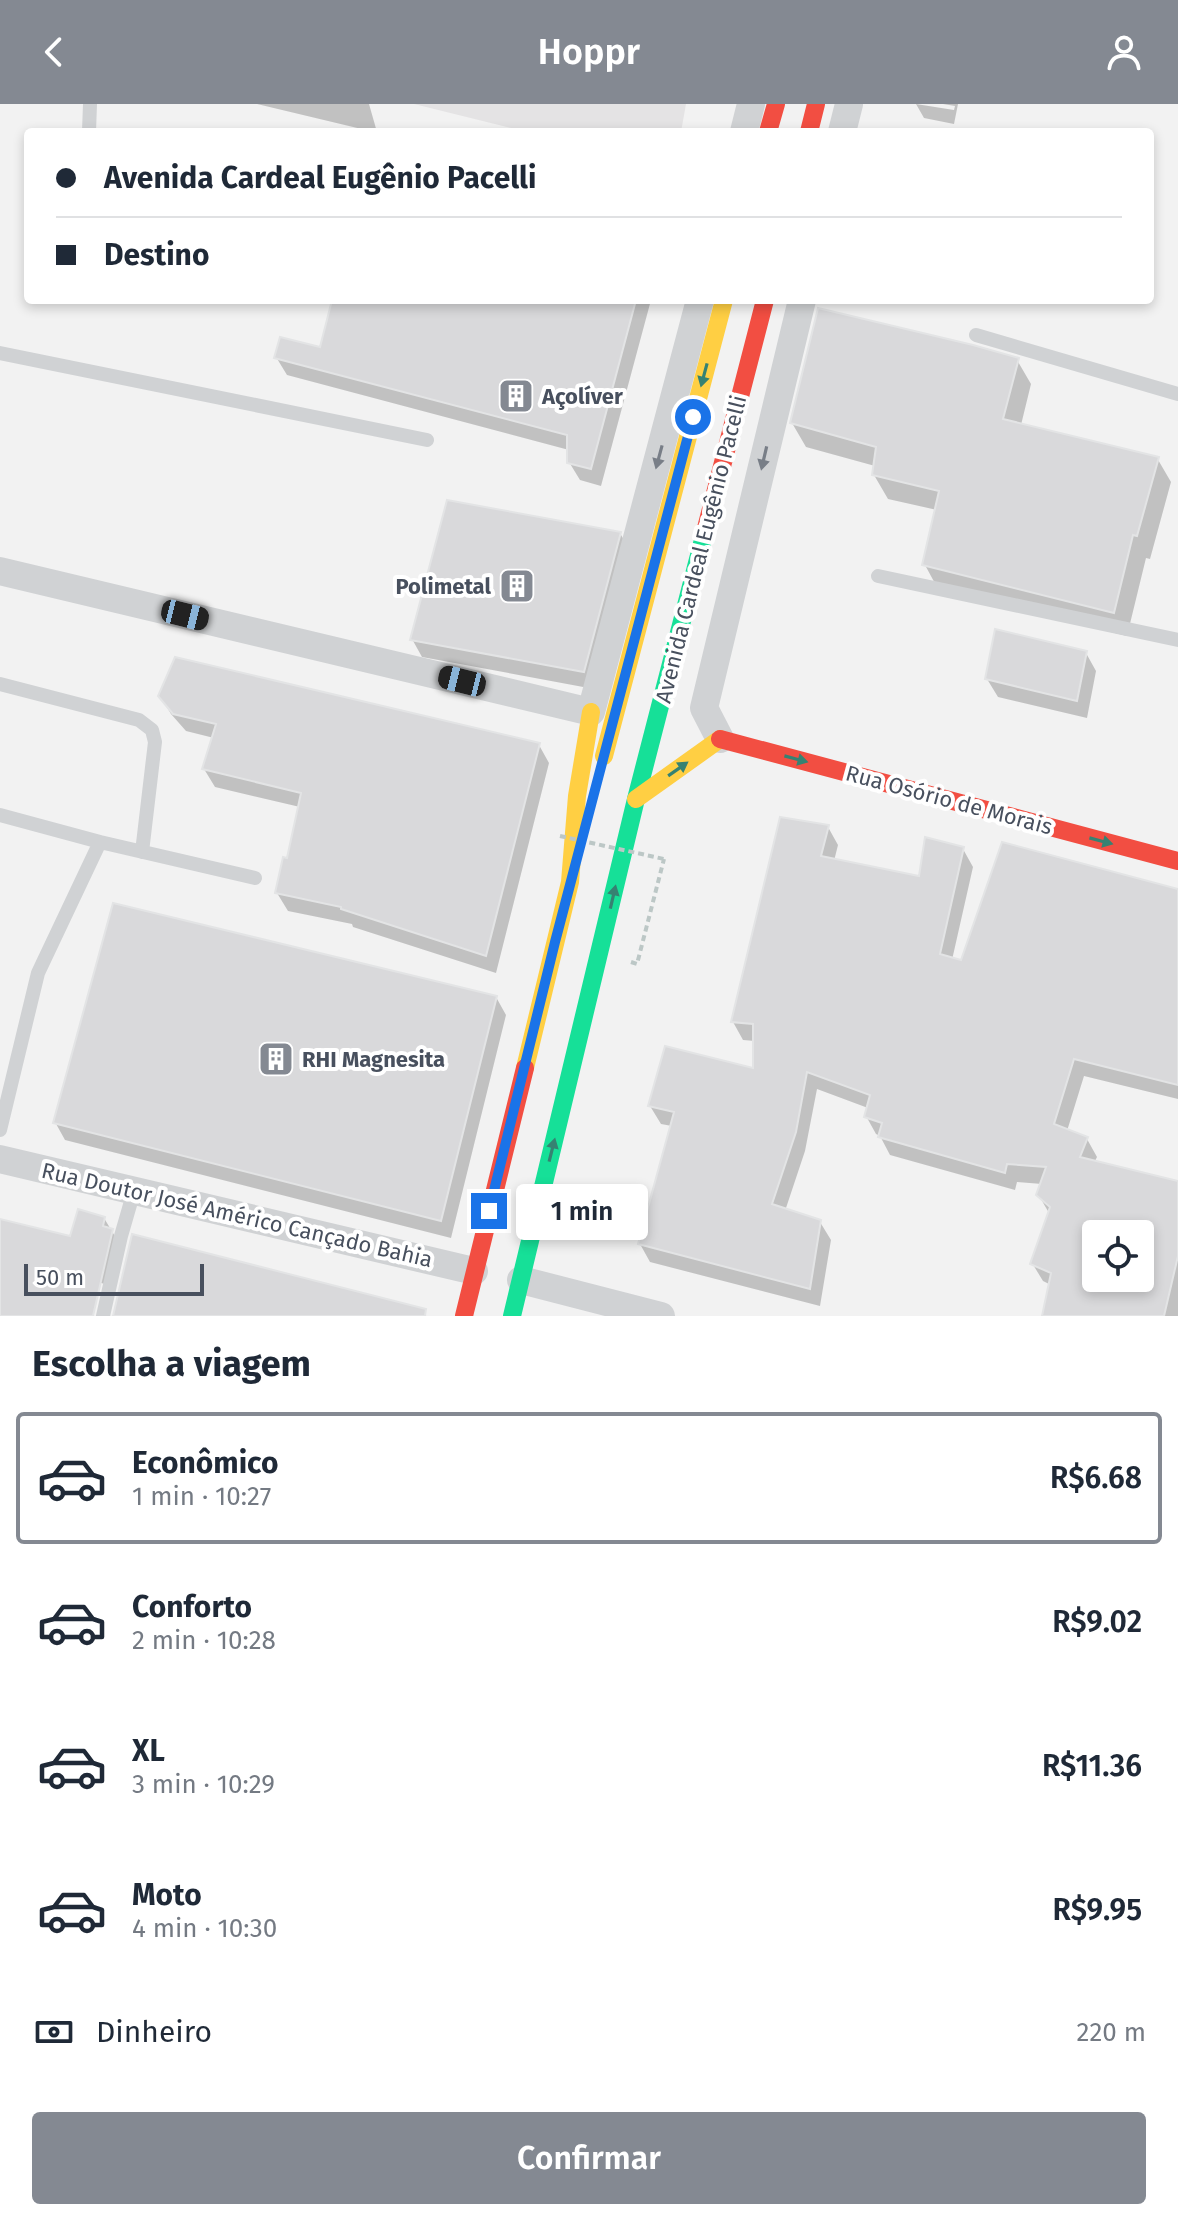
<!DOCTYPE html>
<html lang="pt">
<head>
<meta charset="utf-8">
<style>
	:root { --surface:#fff; --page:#f2f2f3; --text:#1f2937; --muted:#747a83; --line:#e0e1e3; --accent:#848992 }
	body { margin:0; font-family:"Fira Sans",sans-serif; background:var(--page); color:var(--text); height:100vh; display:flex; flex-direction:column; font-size:30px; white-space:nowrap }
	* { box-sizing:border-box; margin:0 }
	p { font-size:26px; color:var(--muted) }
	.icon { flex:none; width:44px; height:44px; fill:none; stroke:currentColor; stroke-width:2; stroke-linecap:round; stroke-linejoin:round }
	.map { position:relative; height:1212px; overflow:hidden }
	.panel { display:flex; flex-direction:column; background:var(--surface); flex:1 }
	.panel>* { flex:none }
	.guide { position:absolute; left:24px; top:24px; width:1130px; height:176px; border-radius:8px; box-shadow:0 4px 12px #0003; display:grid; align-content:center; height:176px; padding:0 32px; background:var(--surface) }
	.controls { position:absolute; left:1082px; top:1116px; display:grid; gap:16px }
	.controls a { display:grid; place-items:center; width:72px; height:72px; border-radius:8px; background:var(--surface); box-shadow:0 4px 12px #0003; font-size:40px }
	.scale { position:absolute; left:24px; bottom:20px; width:180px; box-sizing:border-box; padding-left:8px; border:4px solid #48505e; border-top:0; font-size:22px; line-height:28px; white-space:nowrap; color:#48505e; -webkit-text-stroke:6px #fff; paint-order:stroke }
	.end { position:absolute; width:36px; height:36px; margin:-18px; border:10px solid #1a73e8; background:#fff; box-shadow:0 0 0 4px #fff }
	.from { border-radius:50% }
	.bubble { position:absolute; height:56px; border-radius:8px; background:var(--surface); box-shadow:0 4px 12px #0003; font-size:26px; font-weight:600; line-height:56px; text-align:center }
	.car { position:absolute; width:24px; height:48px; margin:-24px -12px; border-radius:10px; box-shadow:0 0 6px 2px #0007; background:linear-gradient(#222 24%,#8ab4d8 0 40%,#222 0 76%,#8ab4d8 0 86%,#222 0) }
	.guide b { display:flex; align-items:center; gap:28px; height:76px; font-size:30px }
	.guide b+b { border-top:2px solid var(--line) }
	.guide i { width:20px; height:20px; background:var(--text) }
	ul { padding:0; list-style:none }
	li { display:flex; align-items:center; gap:24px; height:132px; margin:0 16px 12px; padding:0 16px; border:4px solid transparent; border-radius:8px }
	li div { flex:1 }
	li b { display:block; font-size:30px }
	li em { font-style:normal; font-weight:600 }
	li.current { border-color:var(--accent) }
	li>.icon { width:72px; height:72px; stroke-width:1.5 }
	h2 { padding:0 32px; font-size:36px; line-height:96px }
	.pay { display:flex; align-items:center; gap:20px; height:88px; padding:0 32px; font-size:30px }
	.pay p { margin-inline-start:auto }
	.action { display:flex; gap:16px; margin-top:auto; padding:16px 32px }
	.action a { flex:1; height:92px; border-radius:8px; background:var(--accent); color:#fff; font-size:32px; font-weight:600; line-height:92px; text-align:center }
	header { display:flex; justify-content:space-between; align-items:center; height:104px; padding:0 32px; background:var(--accent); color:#fff; font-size:36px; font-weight:600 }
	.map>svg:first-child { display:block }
	.education { fill:#e4e3e4 }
	.shadow { fill:#0003; fill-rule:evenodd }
	.building { fill:#d9d9db; stroke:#e3e4e5; stroke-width:2; fill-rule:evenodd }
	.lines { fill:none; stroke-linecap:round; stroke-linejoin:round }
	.path { stroke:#bcc7c6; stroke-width:4; stroke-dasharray:6 4; stroke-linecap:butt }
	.lane { stroke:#d0d2d4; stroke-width:14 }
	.street { stroke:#d0d2d4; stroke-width:28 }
	.fast { stroke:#16e098; stroke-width:18 }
	.slow { stroke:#ffcf43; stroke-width:18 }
	.jam { stroke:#f24e42; stroke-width:18 }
	.path-bridge { stroke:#bcc7c6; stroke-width:4; stroke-dasharray:6 4; stroke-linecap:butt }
	.oneway { fill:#368272 }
	.oneway2 { fill:#787e87 }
	.route { stroke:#1a73e8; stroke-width:10 }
	.labels { text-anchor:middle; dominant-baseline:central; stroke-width:8; stroke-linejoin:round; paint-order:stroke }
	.poi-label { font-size:22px; font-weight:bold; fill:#48505e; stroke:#fff; text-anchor:start }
	.street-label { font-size:22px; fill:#48505e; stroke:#fff }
</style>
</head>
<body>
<header><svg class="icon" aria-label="back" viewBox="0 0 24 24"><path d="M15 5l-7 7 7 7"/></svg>Hoppr<svg class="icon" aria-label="person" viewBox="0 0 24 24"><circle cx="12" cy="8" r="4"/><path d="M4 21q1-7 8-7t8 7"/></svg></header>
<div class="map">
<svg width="1178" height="1212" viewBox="0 0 1178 1212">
	<rect width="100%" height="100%" fill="#f2f2f2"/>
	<path class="education" d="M 414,0 L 686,0 L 681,28 L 527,28 Z"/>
	<path class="shadow" d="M 257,0 L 369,0 L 377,28 L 374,28 Z
		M 916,0 L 954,6 L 955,2 L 943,0 L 958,0 L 954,20 L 924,14 Z
		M 334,196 L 651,196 L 601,382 L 580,376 L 569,358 L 569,346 L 287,271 L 276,253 L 321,245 Z
		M 1017,256 L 1031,280 L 1021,321 L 1157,354 L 1171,378 L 1150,455 L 1146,454 L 1127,532 L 938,485 L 925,461 L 937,406 L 888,395 L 874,371 L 875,362 L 806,343 L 792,319 Z
		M 620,429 L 630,447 L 594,585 L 422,553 L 412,535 Z
		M 1086,549 L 1096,567 L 1087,614 L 998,593 L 987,575 Z
		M 160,592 L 539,641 L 549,659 L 496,869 L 353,823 L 352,820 L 288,807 L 277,789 L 288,757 L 300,703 L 215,683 L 204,665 L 214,634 L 186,627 L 171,610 Z
		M 828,723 L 838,741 L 834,757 L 921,774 L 963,745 L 973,763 L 952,856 L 962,859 L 1178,787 L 1178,995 L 1084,972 L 1067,1027 L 1087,1035 L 1097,1053 L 1094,1059 L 1178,1079 L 1178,1212 L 1044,1212 L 1051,1181 L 1043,1177 L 1032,1159 L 1049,1109 L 1038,1090 L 1042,1080 L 1017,1078 L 1015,1086 L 890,1051 L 880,1032 L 876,1030 L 866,1012 L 868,1004 L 817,985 L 805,1047 L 785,1107 L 820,1118 L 831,1136 L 820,1202 L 650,1158 L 640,1140 L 672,1022 L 661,1020 L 650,1002 L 755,966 L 755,937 L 743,936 L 733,918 ZM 1096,1130 L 1140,1130 L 1140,1174 L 1096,1174 Z
		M 496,893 L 506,911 L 451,1134 L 65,1036 L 55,1018 Z
		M 104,1114 L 122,1144 L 113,1182 L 101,1179 L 92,1212 L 0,1212 L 0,1117 L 72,1135 Z"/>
	<path class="building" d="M 332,196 L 636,196 L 591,365 L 567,359 L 567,331 L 274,254 L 280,233 L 320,243 Z
		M 818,204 L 973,241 L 1019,254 L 1003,315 L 1159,353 L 1137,432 L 1133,431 L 1114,509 L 922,461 L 939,387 L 872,371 L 876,343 L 790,319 Z
		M 447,396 L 621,428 L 584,568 L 410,536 Z
		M 995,525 L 1087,547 L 1077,597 L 985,575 Z
		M 175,553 L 540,639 L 486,852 L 341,805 L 341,803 L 275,789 L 283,753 L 287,754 L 301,689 L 202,665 L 216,620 L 173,610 L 158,592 Z
		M 780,713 L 829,721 L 821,752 L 919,772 L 925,733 L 964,743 L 940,850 L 961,856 L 1002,738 L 1178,785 L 1178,981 L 1074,955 L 1054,1020 L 1088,1033 L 1080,1053 L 1178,1077 L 1178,1152 L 1164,1212 L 1042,1212 L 1051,1169 L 1030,1160 L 1050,1103 L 1036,1091 L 1046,1063 L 1007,1060 L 1005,1069 L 878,1033 L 882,1019 L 864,1013 L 870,991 L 807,968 L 796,1028 L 772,1100 L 821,1116 L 810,1185 L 638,1140 L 674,1008 L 648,1002 L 665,942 L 753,964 L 753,920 L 731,918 ZM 1096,1130 L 1140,1130 L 1140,1174 L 1096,1174 Z
		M 113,799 L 497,892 L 441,1117 L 53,1019 Z
		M 78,1105 L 105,1113 L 103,1122 L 113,1125 L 93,1212 L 0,1212 L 0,1115 L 70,1132 Z
		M 132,1130 L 426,1205 L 425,1212 L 113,1212 Z"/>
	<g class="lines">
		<path class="path" d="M 631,858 L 637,860 L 664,755"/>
		<path class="lane" d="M 89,28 L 90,0
			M 976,231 L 1178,290
			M 0,249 L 427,336
			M 878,472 L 1178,536
			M 0,580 L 139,616 L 152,626 L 155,638 L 142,748
			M 0,711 L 100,738
			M 0,1026 L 38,869 L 100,738 L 255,774
			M 103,1212 L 121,1132 L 134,1087"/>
		<path class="street" d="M 744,28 L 751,0
			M 842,28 L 849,0
			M 0,467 L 591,608 L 700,196
			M 720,635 L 704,604 L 802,196
			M 0,1055 L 474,1167
			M 521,1176 L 661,1212"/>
		<path class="fast" d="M 512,1212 L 636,695 L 705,428"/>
		<path class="slow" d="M 604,652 L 724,196
			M 636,695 L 720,635
			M 525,964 L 570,778 L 577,692 L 591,608"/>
		<path class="jam" d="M 768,28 L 776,0
			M 809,28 L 816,0
			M 705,428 L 765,196
			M 720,635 L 1178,757
			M 464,1212 L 525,964"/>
		<path class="path-bridge" d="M 560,732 L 664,755"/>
	</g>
	<defs><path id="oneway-solid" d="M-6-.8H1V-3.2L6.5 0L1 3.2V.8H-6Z" transform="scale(2)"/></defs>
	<g class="oneway">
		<use href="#oneway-solid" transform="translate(704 271) rotate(105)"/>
		<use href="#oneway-solid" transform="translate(796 655) rotate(15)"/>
		<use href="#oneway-solid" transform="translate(678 665) rotate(-35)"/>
		<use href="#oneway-solid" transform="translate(1101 737) rotate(15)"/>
		<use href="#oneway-solid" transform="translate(613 793) rotate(-77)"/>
		<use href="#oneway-solid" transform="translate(552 1046) rotate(-76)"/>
	</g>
	<g class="oneway2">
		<use href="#oneway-solid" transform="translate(659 353) rotate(105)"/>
		<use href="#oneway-solid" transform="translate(764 354) rotate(103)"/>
	</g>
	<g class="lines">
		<path class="route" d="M 489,1107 L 555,838 L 693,313"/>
	</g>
	<defs>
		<symbol id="building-square" viewBox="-11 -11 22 22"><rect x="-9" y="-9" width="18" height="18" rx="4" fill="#848992" stroke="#fff"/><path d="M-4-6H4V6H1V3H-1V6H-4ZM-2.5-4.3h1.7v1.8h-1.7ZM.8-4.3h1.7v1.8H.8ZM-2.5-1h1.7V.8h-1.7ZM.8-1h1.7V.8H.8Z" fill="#fff"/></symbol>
	</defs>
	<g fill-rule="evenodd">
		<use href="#building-square" x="496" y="272" width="40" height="40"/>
		<use href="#building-square" x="497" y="462" width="40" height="40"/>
		<use href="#building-square" x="256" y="935" width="40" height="40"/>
	</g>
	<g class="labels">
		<g class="poi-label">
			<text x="542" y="292">Açolíver</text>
			<text x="491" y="482" text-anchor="end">Polimetal</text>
			<text x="302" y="955">RHI Magnesita</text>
		</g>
		<g class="street-label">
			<text transform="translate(701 445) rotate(-76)">Avenida Cardeal Eugênio Pacelli</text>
			<text transform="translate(949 696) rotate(15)">Rua Osório de Morais</text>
			<text transform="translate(237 1111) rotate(13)">Rua Doutor José Américo Cançado Bahia</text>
		</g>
	</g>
</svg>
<div class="controls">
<a><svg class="icon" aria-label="locate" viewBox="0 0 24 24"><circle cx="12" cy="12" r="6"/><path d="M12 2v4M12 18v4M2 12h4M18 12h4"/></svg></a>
</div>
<div class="scale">50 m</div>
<i class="end from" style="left:693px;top:313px"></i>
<i class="end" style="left:489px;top:1107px"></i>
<div class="bubble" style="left:516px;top:1080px;width:132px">1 min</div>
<i class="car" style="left:185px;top:511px;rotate:104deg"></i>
<i class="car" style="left:462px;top:577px;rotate:284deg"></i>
<div class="guide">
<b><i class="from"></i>Avenida Cardeal Eugênio Pacelli</b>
<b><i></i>Destino</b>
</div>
</div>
<section class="panel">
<h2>Escolha a viagem</h2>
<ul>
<li class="current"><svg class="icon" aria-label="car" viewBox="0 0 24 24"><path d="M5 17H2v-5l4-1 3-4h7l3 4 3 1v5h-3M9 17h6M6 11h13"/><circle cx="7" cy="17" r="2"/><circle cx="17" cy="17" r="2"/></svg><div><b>Econômico</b><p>1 min · 10:27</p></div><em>R$6.68</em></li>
<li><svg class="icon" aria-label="car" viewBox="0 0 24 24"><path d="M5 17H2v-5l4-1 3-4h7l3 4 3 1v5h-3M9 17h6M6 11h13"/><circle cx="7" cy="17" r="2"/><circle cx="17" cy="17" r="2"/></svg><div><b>Conforto</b><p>2 min · 10:28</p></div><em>R$9.02</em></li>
<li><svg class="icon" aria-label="car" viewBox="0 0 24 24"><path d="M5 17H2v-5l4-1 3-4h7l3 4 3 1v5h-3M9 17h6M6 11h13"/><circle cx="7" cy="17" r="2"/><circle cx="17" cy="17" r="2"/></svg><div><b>XL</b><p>3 min · 10:29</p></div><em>R$11.36</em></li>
<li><svg class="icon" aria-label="car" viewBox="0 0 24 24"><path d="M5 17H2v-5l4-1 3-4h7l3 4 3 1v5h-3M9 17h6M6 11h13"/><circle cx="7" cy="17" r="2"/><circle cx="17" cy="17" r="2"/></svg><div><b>Moto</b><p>4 min · 10:30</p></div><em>R$9.95</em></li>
</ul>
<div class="pay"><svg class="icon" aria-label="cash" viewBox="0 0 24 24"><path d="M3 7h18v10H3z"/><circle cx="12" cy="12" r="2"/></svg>Dinheiro<p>220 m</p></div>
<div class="action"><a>Confirmar</a></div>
</section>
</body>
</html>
